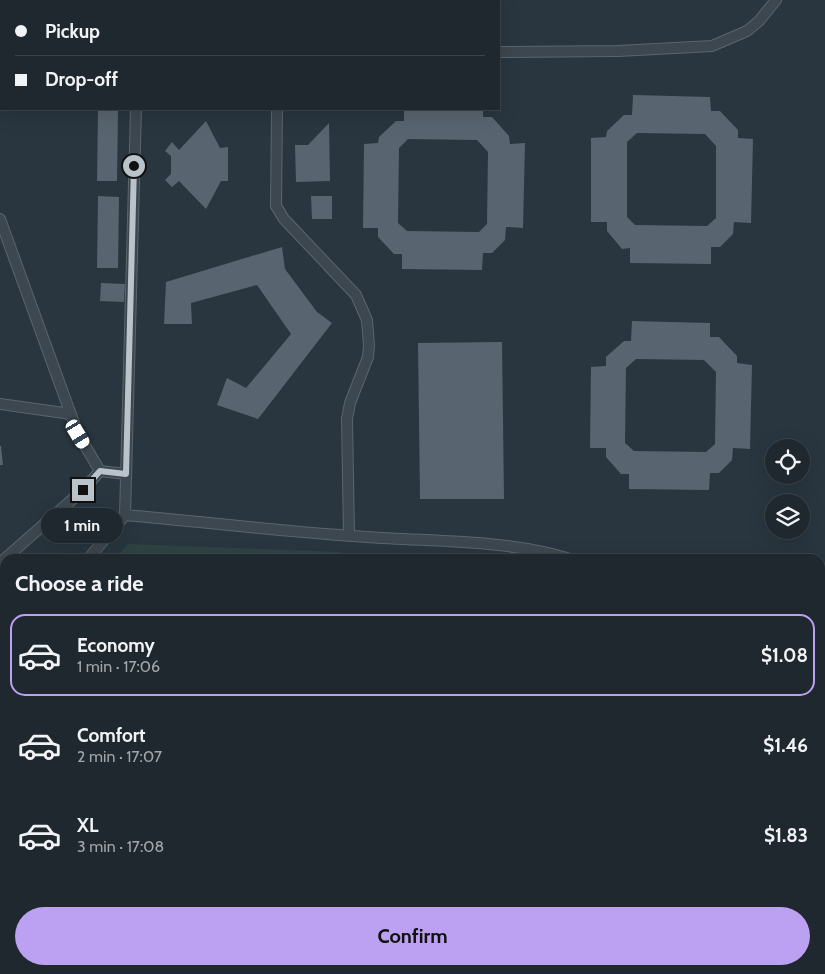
<!DOCTYPE html>
<html lang="en">
<head>
<meta charset="utf-8">
<style>
	:root { --surface:#1f282f; --page:#2c343b; --text:#f1f3f6; --muted:#a1a6aa; --line:#3c444b; --accent:#bca0f2 }
	body { margin:0; font-family:Cabin,sans-serif; background:var(--page); color:var(--text); height:100vh; display:flex; flex-direction:column; font-size:19px; white-space:nowrap }
	* { box-sizing:border-box; margin:0 }
	p { font-size:16px; color:var(--muted) }
	.icon { flex:none; width:28px; height:28px; fill:none; stroke:currentColor; stroke-width:2; stroke-linecap:round; stroke-linejoin:round }
	.map { position:relative; flex:1; overflow:hidden }
	.details { position:absolute; left:0px; top:554px; width:825px; height:421px; display:flex; flex-direction:column; background:var(--surface); border-radius:15px 15px 0 0; box-shadow:0 5px 20px #0002,0 0 0 1px var(--line) }
	.details>* { flex:none }
	.hud { position:absolute; left:0px; top:0px; width:500px; height:110px; box-shadow:0 5px 20px #0002,0 0 0 1px var(--line); display:grid; align-content:center; height:110px; padding:0 15px; background:var(--surface) }
	.buttons { position:absolute; left:765px; top:439px; display:grid; gap:10px }
	.buttons a { display:grid; place-items:center; width:45px; height:45px; border-radius:50%; background:var(--surface); box-shadow:0 5px 20px #0002,0 0 0 1px var(--line); font-size:25px }
	.end { position:absolute; width:22px; height:22px; margin:-11px; border:6px solid #bac2ca; background:#111; box-shadow:0 0 0 2px #111 }
	.from { border-radius:50% }
	.bubble { position:absolute; height:35px; border-radius:18px; background:var(--surface); box-shadow:0 5px 20px #0002,0 0 0 1px var(--line); font-size:16px; font-weight:700; line-height:35px; text-align:center }
	.car { position:absolute; width:15px; height:30px; margin:-15px -8px; border-radius:6px; box-shadow:0 0 4px 1px #0007; background:linear-gradient(#fff 24%,#345 0 40%,#fff 0 76%,#345 0 86%,#fff 0) }
	.hud b { display:flex; align-items:center; gap:18px; height:48px; font-size:19px }
	.hud b+b { border-top:1px solid var(--line) }
	.hud i { width:12px; height:12px; background:var(--text) }
	ul { padding:0; list-style:none }
	li { display:flex; align-items:center; gap:15px; height:82px; margin:0 10px 8px; padding:0 5px; border:2px solid transparent; border-radius:15px }
	li div { flex:1 }
	li b { display:block; font-size:19px }
	li em { font-style:normal; font-weight:700 }
	li.current { border-color:var(--accent) }
	li>.icon { width:45px; height:45px; stroke-width:1.5 }
	h2 { padding:0 15px; font-size:22px; line-height:60px }
	.primary-button { display:flex; gap:10px; margin-top:auto; padding:10px 15px }
	.primary-button a { flex:1; height:58px; border-radius:30px; background:var(--accent); color:#111; font-size:20px; font-weight:700; line-height:58px; text-align:center }
	.map>svg:first-child { display:block }
	.green { fill:#2e4442 }
	.building { fill:#58646f; fill-rule:evenodd }
	.lines { fill:none; stroke-linecap:round; stroke-linejoin:round }
	.service-casing { stroke:#5b656d; stroke-width:12 }
	.service { stroke:#3d474f; stroke-width:10 }
	.route { stroke:#bac2ca; stroke-width:6 }
</style>
</head>
<body>
<div class="map">
<svg width="825" height="974" viewBox="0 0 825 974">
	<rect width="100%" height="100%" fill="#29363f"/>
	<path class="green" d="M 128,544 L 340,552 L 340,559 L 115,559 Z
		M 5,688 L 5,763 L 0,764 L 0,694 Z
		M 820,761 L 825,766 L 825,974 L 424,974 L 423,970 L 820,970 Z
		M 5,796 L 5,867 L 0,863 L 0,797 Z
		M 0,913 L 5,916 L 5,970 L 73,970 L 78,974 L 0,974 Z
		M 132,970 L 398,970 L 399,974 L 137,974 Z"/>
	<path class="building" d="M 633,95 L 710,97 L 711,111 L 720,111 L 738,130 L 738,138 L 753,139 L 751,223 L 734,222 L 733,234 L 720,247 L 711,247 L 711,264 L 630,263 L 630,248 L 622,249 L 607,231 L 607,222 L 591,222 L 591,138 L 606,137 L 607,131 L 624,115 L 632,115 ZM 637,133 L 705,134 L 716,146 L 716,218 L 707,226 L 635,225 L 627,217 L 627,142 Z
		M 404,109 L 483,109 L 483,117 L 492,117 L 509,136 L 510,144 L 525,143 L 523,228 L 506,227 L 505,240 L 492,253 L 483,253 L 482,270 L 402,269 L 402,254 L 394,254 L 378,237 L 378,228 L 363,228 L 364,144 L 378,143 L 379,137 L 396,121 L 404,121 ZM 408,139 L 477,140 L 488,152 L 487,224 L 479,232 L 407,231 L 398,223 L 399,148 Z
		M 98,110 L 118,110 L 117,181 L 97,181 Z
		M 206,121 L 220,148 L 228,147 L 228,181 L 221,181 L 206,209 L 179,181 L 172,187 L 165,180 L 171,174 L 171,156 L 165,151 L 172,142 L 179,150 Z
		M 329,123 L 330,181 L 296,182 L 295,145 L 308,145 Z
		M 98,196 L 119,197 L 118,268 L 97,268 Z
		M 311,196 L 332,196 L 332,219 L 312,219 Z
		M 282,247 L 285,269 L 317,312 L 332,323 L 258,419 L 217,405 L 227,378 L 246,388 L 291,334 L 257,285 L 191,303 L 192,324 L 164,324 L 166,282 Z
		M 101,283 L 125,284 L 124,302 L 100,301 Z
		M 632,321 L 710,323 L 710,337 L 719,337 L 737,356 L 737,363 L 752,365 L 750,449 L 733,448 L 732,460 L 719,473 L 710,473 L 709,490 L 629,489 L 629,474 L 621,474 L 606,457 L 606,448 L 590,448 L 591,367 L 606,366 L 606,357 L 624,341 L 631,341 ZM 636,359 L 704,360 L 716,372 L 715,444 L 706,452 L 634,451 L 625,443 L 626,368 Z
		M 502,342 L 504,499 L 420,499 L 418,343 Z
		M 0,446 L 1,446 L 3,465 L 0,465 Z"/>
	<g class="lines">
		<defs>
			<path id="service" d="M 139,1 L 144,0
				M 0,24 L 1,23
				M 499,52 L 618,51 L 712,46 L 747,31 L 759,21 L 776,0
				M 136,109 L 125,515 C 206,522 286,532 367,537 C 433,542 505,539 570,559
				M 277,109 L 276,206 L 284,219 L 356,295 L 367,320 L 369,345 L 368,357 L 350,403 L 347,419 L 349,536
				M 0,219 L 78,434 L 100,471
				M 0,404 L 71,414
				M 100,471 L 126,474
				M 88,559 L 125,515
				M 0,563 L 83,490 L 100,471
				M 0,661 L 5,655
				M 820,735 L 825,739
				M 0,899 L 5,903
				M 91,970 L 96,974"/>
		</defs>
		<use href="#service" class="service-casing"/>
		<use href="#service" class="service"/>
	</g>
	<g class="lines">
		<path class="route" d="M 83,490 L 100,471 L 126,474 L 134,166"/>
	</g>
</svg>
<div class="buttons">
<a><svg class="icon" aria-label="locate" viewBox="0 0 24 24"><circle cx="12" cy="12" r="6"/><path d="M12 2v4M12 18v4M2 12h4M18 12h4"/></svg></a>
<a><svg class="icon" aria-label="layers" viewBox="0 0 24 24"><path d="M12 4l9 5-9 5-9-5zM3 14l9 5 9-5"/></svg></a>
</div>
<i class="end from" style="left:134px;top:166px"></i>
<i class="end" style="left:83px;top:490px"></i>
<div class="bubble" style="left:41px;top:508px;width:82px">1 min</div>
<i class="car" style="left:78px;top:434px;rotate:149deg"></i>
<div class="hud">
<b><i class="from"></i>Pickup</b>
<b><i></i>Drop-off</b>
</div>
<section class="details">
<h2>Choose a ride</h2>
<ul>
<li class="current"><svg class="icon" aria-label="car" viewBox="0 0 24 24"><path d="M5 17H2v-5l4-1 3-4h7l3 4 3 1v5h-3M9 17h6M6 11h13"/><circle cx="7" cy="17" r="2"/><circle cx="17" cy="17" r="2"/></svg><div><b>Economy</b><p>1 min · 17:06</p></div><em>$1.08</em></li>
<li><svg class="icon" aria-label="car" viewBox="0 0 24 24"><path d="M5 17H2v-5l4-1 3-4h7l3 4 3 1v5h-3M9 17h6M6 11h13"/><circle cx="7" cy="17" r="2"/><circle cx="17" cy="17" r="2"/></svg><div><b>Comfort</b><p>2 min · 17:07</p></div><em>$1.46</em></li>
<li><svg class="icon" aria-label="car" viewBox="0 0 24 24"><path d="M5 17H2v-5l4-1 3-4h7l3 4 3 1v5h-3M9 17h6M6 11h13"/><circle cx="7" cy="17" r="2"/><circle cx="17" cy="17" r="2"/></svg><div><b>XL</b><p>3 min · 17:08</p></div><em>$1.83</em></li>
</ul>
<div class="primary-button"><a>Confirm</a></div>
</section>
</div>
</body>
</html>
